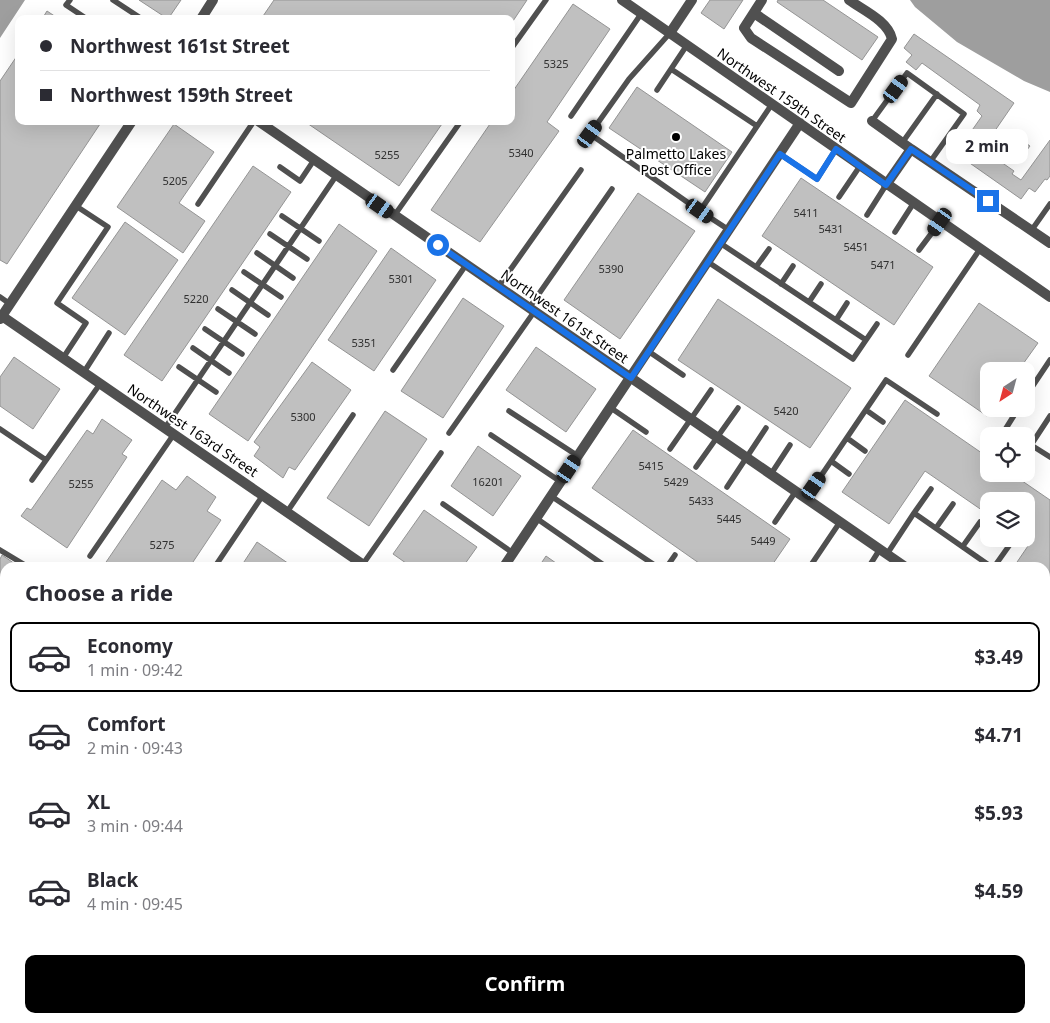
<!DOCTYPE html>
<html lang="en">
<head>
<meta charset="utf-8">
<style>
	:root { --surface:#fff; --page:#f2f2f3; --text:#2b2b33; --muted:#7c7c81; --line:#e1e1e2; --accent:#000 }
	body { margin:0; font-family:"Noto Sans",sans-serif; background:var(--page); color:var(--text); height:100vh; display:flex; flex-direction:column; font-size:19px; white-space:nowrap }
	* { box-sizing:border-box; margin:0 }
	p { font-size:16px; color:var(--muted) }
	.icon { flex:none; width:28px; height:28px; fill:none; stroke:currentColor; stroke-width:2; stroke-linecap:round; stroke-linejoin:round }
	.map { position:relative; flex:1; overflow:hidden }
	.side { position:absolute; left:0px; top:562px; width:1050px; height:461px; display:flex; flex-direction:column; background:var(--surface); border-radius:15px 15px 0 0; box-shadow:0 5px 20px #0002 }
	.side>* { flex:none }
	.top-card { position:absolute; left:15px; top:15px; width:500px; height:110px; border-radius:10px; box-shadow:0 5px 20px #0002; display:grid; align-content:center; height:110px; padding:0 25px; background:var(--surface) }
	.needle { width:32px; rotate:216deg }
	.buttons { position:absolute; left:980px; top:362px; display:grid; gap:10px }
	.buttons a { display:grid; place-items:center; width:55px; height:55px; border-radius:10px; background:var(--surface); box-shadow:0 5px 20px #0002; font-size:25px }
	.end { position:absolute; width:22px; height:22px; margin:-11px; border:6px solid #1a73e8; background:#fff; box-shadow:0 0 0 2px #fff }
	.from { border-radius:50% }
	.bubble { position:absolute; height:35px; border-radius:10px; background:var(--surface); box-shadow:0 5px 20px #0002; font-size:16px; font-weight:700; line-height:35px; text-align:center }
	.car { position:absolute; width:15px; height:30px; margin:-15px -8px; border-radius:6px; box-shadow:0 0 4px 1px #0007; background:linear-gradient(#222 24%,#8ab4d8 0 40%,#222 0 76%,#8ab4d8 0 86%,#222 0) }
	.top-card b { display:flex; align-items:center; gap:18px; height:48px; font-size:19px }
	.top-card b+b { border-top:1px solid var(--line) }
	.top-card i { width:12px; height:12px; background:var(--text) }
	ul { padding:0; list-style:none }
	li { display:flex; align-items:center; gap:15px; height:70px; margin:0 10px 8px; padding:0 15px; border:2px solid transparent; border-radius:10px }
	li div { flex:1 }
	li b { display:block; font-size:19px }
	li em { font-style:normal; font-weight:700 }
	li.selected { border-color:var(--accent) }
	li>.icon { width:45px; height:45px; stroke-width:1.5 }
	h2 { padding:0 25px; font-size:22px; line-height:60px }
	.cta { display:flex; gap:10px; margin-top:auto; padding:10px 25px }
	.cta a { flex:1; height:58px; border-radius:10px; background:var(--accent); color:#fff; font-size:20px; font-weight:700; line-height:58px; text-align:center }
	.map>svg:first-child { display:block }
	.water { fill:#9e9e9e }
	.building { fill:#c0c0c0; stroke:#949494 }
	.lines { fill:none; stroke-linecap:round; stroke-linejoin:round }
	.service { stroke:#505050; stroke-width:5.5 }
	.minor { stroke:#505050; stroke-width:10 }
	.tertiary { stroke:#505050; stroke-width:10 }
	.route { stroke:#1a73e8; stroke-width:6 }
	.poi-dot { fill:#000; stroke:#fff; stroke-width:2 }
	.labels { text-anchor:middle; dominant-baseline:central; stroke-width:4; stroke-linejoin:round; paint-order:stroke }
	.number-label { font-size:11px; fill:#303030 }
	.street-label { font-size:14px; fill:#000; stroke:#fff }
	.poi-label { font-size:14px; fill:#000; stroke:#fff }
</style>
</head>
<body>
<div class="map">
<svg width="1050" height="1023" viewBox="0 0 1050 1023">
	<rect width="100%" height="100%" fill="#fff"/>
	<path class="water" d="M 0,0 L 25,0 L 0,38 Z
		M 910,0 L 1050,0 L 1050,92 L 1024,81 L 957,42 L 915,7 Z"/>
	<path class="building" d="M 139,0 L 181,0 L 168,19 Z
		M 274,0 L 527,0 L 511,24 L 511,19 L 261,19 Z
		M 710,0 L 743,0 L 724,29 L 701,13 Z
		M 778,0 L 823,0 L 878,37 L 862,60 L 777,2 Z
		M 573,4 L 610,29 L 547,122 L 559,131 L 480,242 L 431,210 L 492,121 L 511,121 L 511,94 Z
		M 47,11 L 59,19 L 42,19 Z
		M 914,34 L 1014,103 L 981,151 L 989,157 L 991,155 L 1014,171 L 1012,174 L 1021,180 L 1050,140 L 1050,176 L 1047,180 L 1045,179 L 1035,192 L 1029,188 L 1021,199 L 964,159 L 968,151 L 961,146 L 982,116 L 977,111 L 980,105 L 922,63 L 916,70 L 906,62 L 912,55 L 904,48 Z
		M 19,53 L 19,121 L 102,121 L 7,264 L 0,260 L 0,81 Z
		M 637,87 L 732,152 L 705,192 L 609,128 Z
		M 304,121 L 444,121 L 399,186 Z
		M 174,124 L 214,152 L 179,203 L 205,221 L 183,253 L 117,207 Z
		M 1020,139 L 1030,146 L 1023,155 L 1013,148 Z
		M 253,166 L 291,192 L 162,381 L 124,355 Z
		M 801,178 L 933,267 L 894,325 L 762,236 Z
		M 638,193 L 695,231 L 620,339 L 564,300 Z
		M 125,222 L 178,260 L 125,335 L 72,298 Z
		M 339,224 L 377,251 L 248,441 L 209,414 Z
		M 391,248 L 436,280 L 374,371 L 328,340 Z
		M 463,298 L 504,326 L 443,418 L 401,391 Z
		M 718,299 L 851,388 L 810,448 L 678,360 Z
		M 979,303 L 1038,343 L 1018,371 L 989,371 L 989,409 L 992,409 L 987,416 L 929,376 Z
		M 536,347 L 596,389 L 566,432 L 506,390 Z
		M 14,357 L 60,389 L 33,429 L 0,406 L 0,377 Z
		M 312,362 L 351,390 L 295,470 L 289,467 L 283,478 L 254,456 L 260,447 L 254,442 Z
		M 905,400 L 989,458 L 989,474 L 1012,474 L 1050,500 L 1050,610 L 1045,617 L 1045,568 L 1013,568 L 1030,543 L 1024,539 L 1026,539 L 1026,501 L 989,501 L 989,515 L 925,471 L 889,524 L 842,492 Z
		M 385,411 L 427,439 L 369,526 L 327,498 Z
		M 102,419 L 132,440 L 122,454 L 127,457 L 67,548 L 21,516 L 27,508 L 31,510 L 87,430 L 93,434 Z
		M 633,430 L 790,539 L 770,568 L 706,568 L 592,488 Z
		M 478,446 L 521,476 L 493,516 L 451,486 Z
		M 187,476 L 216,497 L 207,511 L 221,520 L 189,568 L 102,568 L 162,480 L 176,490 Z
		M 424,510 L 477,547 L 462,568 L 413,568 L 393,554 Z
		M 257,542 L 295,568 L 240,568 Z
		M 2,555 L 15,564 L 13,568 L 5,568 L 5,624 L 0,631 L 0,559 Z
		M 546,556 L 563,568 L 538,568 Z
		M 0,746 L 5,749 L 5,793 L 0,800 Z
		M 5,811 L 5,899 L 0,895 L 0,819 Z
		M 1050,897 L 1050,1000 L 1048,1003 L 1045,1001 L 1045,905 Z
		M 0,959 L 5,963 L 5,988 L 0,995 Z
		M 46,1019 L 144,1019 L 147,1021 L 145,1023 L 43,1023 Z
		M 259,1019 L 376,1019 L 382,1023 L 256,1023 Z
		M 428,1019 L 481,1019 L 478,1023 L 425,1023 Z
		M 636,1019 L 675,1019 L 672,1023 L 642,1023 Z
		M 790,1019 L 858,1019 L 855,1023 L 787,1023 Z"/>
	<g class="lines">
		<path class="service" d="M 70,0 L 66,5 L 87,19
			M 113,0 L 142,19
			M 670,33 L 629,79 L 590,134 L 700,211
			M 511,49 L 546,0
			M 671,69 L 757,126
			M 657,90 L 687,45
			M 571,116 L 641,14
			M 872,121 L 907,73 L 964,114 L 930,162
			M 902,143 L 937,94
			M 780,154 L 817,179 L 836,149
			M 280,167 L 300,181 L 314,160
			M 839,197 L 860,166
			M 198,204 L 254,121
			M 867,215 L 886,185
			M 282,216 L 319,241
			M 394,216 L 461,121
			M 729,230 L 700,211 L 772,104
			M 1031,231 L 1050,204
			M 895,232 L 913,204
			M 270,234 L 307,259
			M 720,243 L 866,340 L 877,324
			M 919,250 L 940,222
			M 257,253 L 293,278
			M 708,262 L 853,359 L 866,340
			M 756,267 L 769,249
			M 244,272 L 281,297
			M 781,284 L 793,266
			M 498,287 L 581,170
			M 232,290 L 268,315
			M 0,297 L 10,304
			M 809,302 L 821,284
			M 529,308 L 612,189
			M 218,309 L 255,334
			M 836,320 L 847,303
			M 205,329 L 242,354
			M 193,348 L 229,373
			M 648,351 L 683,375
			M 908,355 L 980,249
			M 63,358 L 86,323 L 57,303 L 108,227 L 76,206
			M 179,367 L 216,392
			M 393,370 L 466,265
			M 84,372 L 109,333
			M 1026,396 L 1050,360
			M 611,408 L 646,432
			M 866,410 L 883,422
			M 509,411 L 578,456
			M 1050,416 L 1031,445 L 1050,457
			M 165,428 L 336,176
			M 0,429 L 46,460
			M 449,433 L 534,312
			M 1003,433 L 1018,409
			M 491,435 L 561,482
			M 847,438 L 865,451
			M 670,449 L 711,390
			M 831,461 L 849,474
			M 696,467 L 738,408
			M 771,474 L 790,445
			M 32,480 L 100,384
			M 727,487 L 766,428
			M 551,496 L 659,568
			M 806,498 L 886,380 L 937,414
			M 443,504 L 513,553
			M 287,512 L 353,415
			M 914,513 L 931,489
			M 536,518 L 608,568
			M 775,522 L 796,491
			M 936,528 L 953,504
			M 963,546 L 980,522
			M 0,550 L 30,568
			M 887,554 L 914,513 L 993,568
			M 90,556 L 174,434
			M 363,564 L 441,453
			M 994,567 L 1011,543
			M 214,568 L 263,495
			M 666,568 L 675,555
			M 814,568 L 811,565 L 840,522
			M 868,568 L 880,549
			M 0,679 L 5,672
			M 1045,747 L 1050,739
			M 1045,859 L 1050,851
			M 1045,884 L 1049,887
			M 0,936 L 5,940
			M 0,1006 L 5,999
			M 165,1019 L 172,1023
			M 543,1019 L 549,1023
			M 957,1019 L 963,1023
			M 19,1023 L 22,1019
			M 234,1023 L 237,1019
			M 495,1023 L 498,1019
			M 712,1023 L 715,1019
			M 768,1023 L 771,1019
			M 875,1023 L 878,1019
			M 913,1023 L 916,1019"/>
		<path class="minor" d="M 762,0 L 744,28 L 751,38 L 851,103 L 892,39 C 888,21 863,10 849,0
			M 754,13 L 839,71
			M 670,33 L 692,0
			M 258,121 L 907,568
			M 872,121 L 911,149 L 1050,243
			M 886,185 L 911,149
			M 1045,662 L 1050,665"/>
		<path class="tertiary" d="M 622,0 L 1050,297
			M 201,19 L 213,0
			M 2,316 L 368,568
			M 0,319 L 132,121
			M 503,568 L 800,123
			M 0,711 L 5,714
			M 1022,1019 L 1029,1023
			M 195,1023 L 197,1019"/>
	</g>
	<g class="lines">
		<path class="route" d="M 438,245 L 631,378 L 780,154 L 817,179 L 836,149 L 886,185 L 911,149 L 988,201"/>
	</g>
	<circle class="poi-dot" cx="676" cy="137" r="5"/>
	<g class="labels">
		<g class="number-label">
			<text x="556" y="63">5325</text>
			<text x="521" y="152">5340</text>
			<text x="387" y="154">5255</text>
			<text x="175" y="180">5205</text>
			<text x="806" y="212">5411</text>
			<text x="831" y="228">5431</text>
			<text x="856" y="246">5451</text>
			<text x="883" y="264">5471</text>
			<text x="611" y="268">5390</text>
			<text x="401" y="278">5301</text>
			<text x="196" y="298">5220</text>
			<text x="364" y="342">5351</text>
			<text x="786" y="410">5420</text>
			<text x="303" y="416">5300</text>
			<text x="651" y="465">5415</text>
			<text x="488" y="481">16201</text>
			<text x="676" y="481">5429</text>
			<text x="81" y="483">5255</text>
			<text x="701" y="500">5433</text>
			<text x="729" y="518">5445</text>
			<text x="763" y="540">5449</text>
			<text x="162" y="544">5275</text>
		</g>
		<g class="street-label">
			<text transform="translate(782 95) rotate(35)">Northwest 159th Street</text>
			<text transform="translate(565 316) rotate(35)">Northwest 161st Street</text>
			<text transform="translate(193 430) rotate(34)">Northwest 163rd Street</text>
		</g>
		<g class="poi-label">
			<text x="676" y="153">Palmetto Lakes<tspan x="676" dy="16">Post Office</tspan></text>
		</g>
	</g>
</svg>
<div class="buttons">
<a><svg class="needle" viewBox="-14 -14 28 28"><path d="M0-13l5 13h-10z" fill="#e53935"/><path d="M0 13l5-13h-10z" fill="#7c7c81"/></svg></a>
<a><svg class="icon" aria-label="locate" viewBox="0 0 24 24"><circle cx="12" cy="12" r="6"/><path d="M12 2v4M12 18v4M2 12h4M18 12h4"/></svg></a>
<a><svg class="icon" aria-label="layers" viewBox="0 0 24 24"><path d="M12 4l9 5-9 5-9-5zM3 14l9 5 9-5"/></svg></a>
</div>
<i class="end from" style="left:438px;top:245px"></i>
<i class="end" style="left:988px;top:201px"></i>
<div class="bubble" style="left:946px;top:129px;width:82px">2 min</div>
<i class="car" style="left:896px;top:89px;rotate:36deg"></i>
<i class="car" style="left:590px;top:134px;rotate:36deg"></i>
<i class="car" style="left:380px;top:206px;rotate:125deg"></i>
<i class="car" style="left:700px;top:211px;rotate:125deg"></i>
<i class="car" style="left:940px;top:222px;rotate:215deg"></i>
<i class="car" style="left:569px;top:469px;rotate:34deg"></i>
<i class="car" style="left:814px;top:486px;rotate:35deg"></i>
<div class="top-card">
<b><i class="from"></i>Northwest 161st Street</b>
<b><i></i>Northwest 159th Street</b>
</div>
<section class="side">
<h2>Choose a ride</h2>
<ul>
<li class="selected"><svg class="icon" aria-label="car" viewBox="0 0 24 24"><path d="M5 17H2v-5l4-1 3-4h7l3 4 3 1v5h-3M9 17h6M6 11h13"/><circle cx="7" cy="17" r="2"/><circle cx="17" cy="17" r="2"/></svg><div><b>Economy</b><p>1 min · 09:42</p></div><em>$3.49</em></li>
<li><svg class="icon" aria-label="car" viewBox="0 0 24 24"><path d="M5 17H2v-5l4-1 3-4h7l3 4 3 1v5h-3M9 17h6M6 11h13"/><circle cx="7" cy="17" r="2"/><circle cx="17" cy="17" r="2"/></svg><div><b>Comfort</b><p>2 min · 09:43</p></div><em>$4.71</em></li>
<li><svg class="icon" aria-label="car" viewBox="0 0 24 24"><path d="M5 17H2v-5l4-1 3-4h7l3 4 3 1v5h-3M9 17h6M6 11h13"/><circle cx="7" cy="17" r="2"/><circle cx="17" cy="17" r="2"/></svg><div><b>XL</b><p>3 min · 09:44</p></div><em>$5.93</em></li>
<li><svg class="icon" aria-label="car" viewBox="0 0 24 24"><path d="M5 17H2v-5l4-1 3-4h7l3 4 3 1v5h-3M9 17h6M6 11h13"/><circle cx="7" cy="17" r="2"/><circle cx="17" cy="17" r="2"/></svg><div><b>Black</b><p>4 min · 09:45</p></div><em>$4.59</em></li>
</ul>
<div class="cta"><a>Confirm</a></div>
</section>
</div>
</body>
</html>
